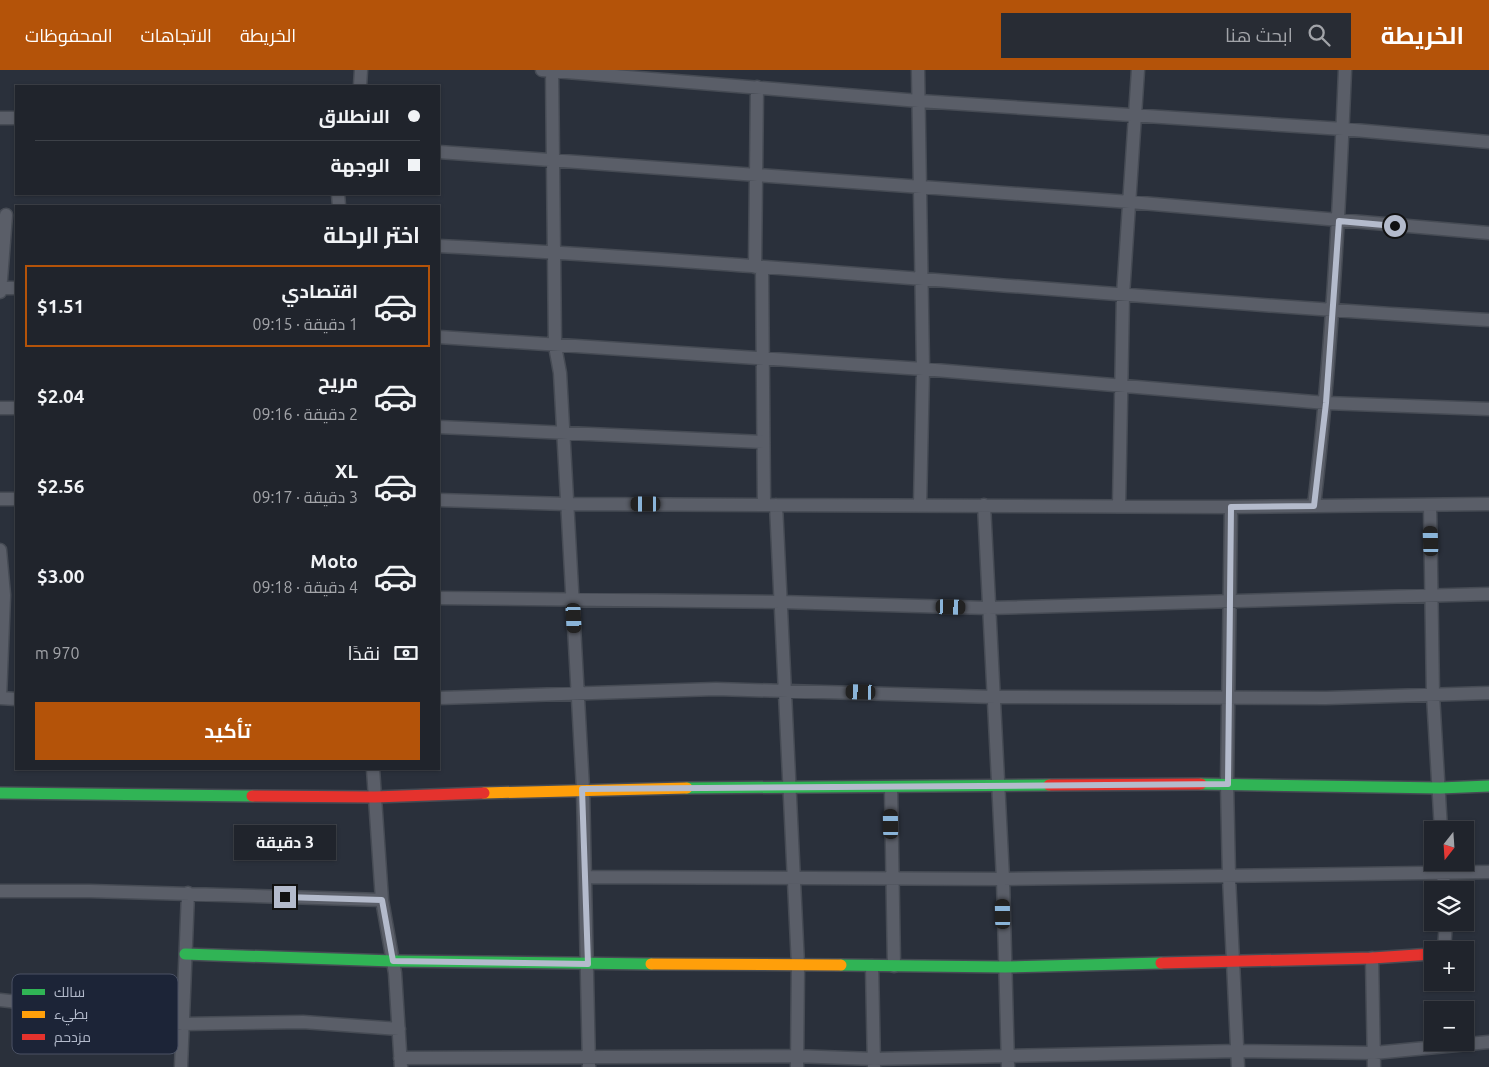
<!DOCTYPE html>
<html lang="ar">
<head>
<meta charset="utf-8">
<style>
	:root { --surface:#20242c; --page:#282c34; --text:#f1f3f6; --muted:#a2a4a9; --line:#3d4148; --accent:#b45309 }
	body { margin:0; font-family:Ubuntu,Cairo,sans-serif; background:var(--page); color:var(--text); direction:rtl; height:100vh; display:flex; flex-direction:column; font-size:19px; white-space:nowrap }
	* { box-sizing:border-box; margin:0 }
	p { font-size:16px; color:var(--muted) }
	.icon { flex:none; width:28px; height:28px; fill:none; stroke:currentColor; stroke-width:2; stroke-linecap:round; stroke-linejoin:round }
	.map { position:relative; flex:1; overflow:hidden; direction:ltr }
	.details { position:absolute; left:15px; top:135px; width:425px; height:565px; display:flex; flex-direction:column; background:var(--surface); border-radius:0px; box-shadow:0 1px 4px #0004,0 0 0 1px var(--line); direction:rtl }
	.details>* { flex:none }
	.hud { position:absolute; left:15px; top:15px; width:425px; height:110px; border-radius:0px; box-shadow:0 1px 4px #0004,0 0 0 1px var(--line); direction:rtl; display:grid; align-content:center; height:110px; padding:0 20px; background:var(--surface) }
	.needle { width:32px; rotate:197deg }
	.tools { position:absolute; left:1424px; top:751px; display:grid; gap:10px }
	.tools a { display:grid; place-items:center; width:50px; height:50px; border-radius:0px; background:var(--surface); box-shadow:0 1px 4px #0004,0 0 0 1px var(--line); font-size:25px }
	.end { position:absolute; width:22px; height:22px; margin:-11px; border:6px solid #b4bbcc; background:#111; box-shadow:0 0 0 2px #111 }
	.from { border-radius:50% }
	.bubble { position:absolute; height:35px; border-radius:0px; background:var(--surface); box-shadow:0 1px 4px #0004,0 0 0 1px var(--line); font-size:16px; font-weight:700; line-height:35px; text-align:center; direction:rtl }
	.car { position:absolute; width:15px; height:30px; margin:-15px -8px; border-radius:6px; box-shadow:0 0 4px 1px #0007; background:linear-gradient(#222 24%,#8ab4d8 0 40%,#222 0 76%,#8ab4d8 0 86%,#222 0) }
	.hud b { display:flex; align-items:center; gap:18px; height:48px; font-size:19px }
	.hud b+b { border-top:1px solid var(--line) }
	.hud i { width:12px; height:12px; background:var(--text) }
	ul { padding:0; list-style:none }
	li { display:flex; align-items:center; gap:15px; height:82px; margin:0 10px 8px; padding:0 10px; border:2px solid transparent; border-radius:0px }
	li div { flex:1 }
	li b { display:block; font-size:19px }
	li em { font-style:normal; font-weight:700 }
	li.on { border-color:var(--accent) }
	li>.icon { width:45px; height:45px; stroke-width:1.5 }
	h2 { padding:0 20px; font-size:22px; line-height:60px }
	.pay { display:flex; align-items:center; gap:12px; height:55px; padding:0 20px; font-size:19px }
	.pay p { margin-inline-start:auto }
	.cta { display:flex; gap:10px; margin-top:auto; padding:10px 20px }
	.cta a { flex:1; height:58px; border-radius:0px; background:var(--accent); color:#fff; font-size:20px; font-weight:700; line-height:58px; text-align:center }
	header { display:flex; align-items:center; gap:30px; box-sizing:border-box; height:70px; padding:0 25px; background:var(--accent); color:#fff }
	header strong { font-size:24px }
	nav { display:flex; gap:28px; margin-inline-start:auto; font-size:18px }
	.search { width:350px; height:45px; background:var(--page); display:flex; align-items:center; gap:12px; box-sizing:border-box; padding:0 18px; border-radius:0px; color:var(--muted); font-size:19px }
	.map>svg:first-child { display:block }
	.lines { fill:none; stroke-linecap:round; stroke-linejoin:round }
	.street-casing { stroke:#464b54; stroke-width:15 }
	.fast-casing { stroke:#464b54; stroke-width:14 }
	.slow-casing { stroke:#464b54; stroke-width:14 }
	.jam-casing { stroke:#464b54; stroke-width:14 }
	.street { stroke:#5a5e68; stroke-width:12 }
	.fast { stroke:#30b455; stroke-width:11 }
	.slow { stroke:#ff9f0a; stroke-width:11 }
	.jam { stroke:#e5322d; stroke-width:11 }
	.route { stroke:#b4bbcc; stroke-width:6 }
	.key { fill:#1c2437; stroke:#4a5164; stroke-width:1 }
	.key-label { font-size:14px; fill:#b4bbcc }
</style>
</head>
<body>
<header>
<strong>الخريطة</strong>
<div class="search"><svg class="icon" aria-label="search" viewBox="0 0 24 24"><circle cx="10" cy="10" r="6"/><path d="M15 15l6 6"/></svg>ابحث هنا</div>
<nav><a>الخريطة</a><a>الاتجاهات</a><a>المحفوظات</a></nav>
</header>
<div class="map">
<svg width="1489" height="997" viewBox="0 0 1489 997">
	<rect width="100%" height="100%" fill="#2a303b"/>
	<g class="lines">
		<defs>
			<path id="street" d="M 542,0 L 919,31 L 1343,59 L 1489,72
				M 552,0 L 555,276 L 560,303 L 583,719 L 589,997
				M 918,0 L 923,299 L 920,435
				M 360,16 L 361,0
				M 0,48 L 16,48
				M 439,82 L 1130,132 L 1489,163
				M 338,124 L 339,136
				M 439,176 C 789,194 1139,230 1489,250
				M 755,197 L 757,17
				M 762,198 L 764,434
				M 0,218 L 16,218
				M 0,222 L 6,145
				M 439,267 L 923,299 L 1326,333 L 1489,339
				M 0,338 L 16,338
				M 439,357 L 763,372
				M 0,429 L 16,429
				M 439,430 L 567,434 L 1231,437 L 1489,434
				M 776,435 L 798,895 L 797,997
				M 984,435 L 1003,809 L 1008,997
				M 1430,435 L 1433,625 L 1441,760
				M 1119,436 L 1123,225 L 1138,0
				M 1314,436 C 1331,291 1339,146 1345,0
				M 1231,437 L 1227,714 L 1229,807 L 1238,997
				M 0,480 L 4,525 L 0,628
				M 439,528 L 781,532 L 988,538 L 1489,524
				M 0,628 L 16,629
				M 439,628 L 716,619 L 994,627 L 1326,628 L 1489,623
				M 373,699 L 382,830 L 395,903 L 401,997
				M 891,718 L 894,896
				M 1441,792 L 1445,820
				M 586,807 L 1003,809 L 1489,802
				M 0,821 L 90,821 L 382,830
				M 1444,880 L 1446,852
				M 1372,888 L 1374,997
				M 872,896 L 874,997
				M 0,930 L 107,942 L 183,954 L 303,952 L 399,959
				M 400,988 L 795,986 L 874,989 L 1237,981 L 1374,983 L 1489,972
				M 181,997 L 188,823"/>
			<path id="fast" d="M 1201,714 L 1440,718 L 1489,716
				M 687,718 L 1049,715
				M 0,723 L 252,726
				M 185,884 L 393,891 L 651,894
				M 841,895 L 1005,897 L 1161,893"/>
			<path id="slow" d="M 484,723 L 687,718
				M 651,894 L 841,895"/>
			<path id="jam" d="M 1049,715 L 1201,714
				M 252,726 L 375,727 L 484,723
				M 1161,893 L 1372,888 L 1432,884"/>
		</defs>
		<use href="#street" class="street-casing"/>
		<use href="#fast" class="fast-casing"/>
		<use href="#slow" class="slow-casing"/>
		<use href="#jam" class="jam-casing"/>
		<use href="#street" class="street"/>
		<use href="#fast" class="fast"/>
		<use href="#slow" class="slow"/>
		<use href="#jam" class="jam"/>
	</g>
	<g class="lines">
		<path class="route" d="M 285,827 L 382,830 L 393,891 L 588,894 L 582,719 L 1228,714 L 1231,437 L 1314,436 L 1326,333 L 1339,151 L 1395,156"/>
	</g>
	<rect x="12" y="904" width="166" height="80" rx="8" class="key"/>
	<rect x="22" y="919" width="23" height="6" fill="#30b455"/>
	<rect x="22" y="941" width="23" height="7" fill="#ff9f0a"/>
	<rect x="22" y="964" width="23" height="6" fill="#e5322d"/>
	<g class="key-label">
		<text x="54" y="927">سالك</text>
		<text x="54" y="949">بطيء</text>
		<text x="54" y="972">مزدحم</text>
	</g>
</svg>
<div class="tools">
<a><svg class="needle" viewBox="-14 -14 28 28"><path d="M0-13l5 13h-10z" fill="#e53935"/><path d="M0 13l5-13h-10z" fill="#a2a4a9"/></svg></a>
<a><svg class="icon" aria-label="layers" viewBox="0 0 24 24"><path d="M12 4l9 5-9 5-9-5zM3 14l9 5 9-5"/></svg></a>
<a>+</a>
<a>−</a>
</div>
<i class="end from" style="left:1395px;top:156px"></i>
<i class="end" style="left:285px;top:827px"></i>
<div class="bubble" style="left:234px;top:755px;width:102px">3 دقيقة</div>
<i class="car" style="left:646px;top:434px;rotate:270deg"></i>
<i class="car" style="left:1431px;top:471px;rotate:358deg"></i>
<i class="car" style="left:951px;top:537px;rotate:92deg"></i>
<i class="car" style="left:574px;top:548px;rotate:177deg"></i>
<i class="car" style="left:861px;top:622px;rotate:272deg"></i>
<i class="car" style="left:891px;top:754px;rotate:359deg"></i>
<i class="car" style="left:1003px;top:844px;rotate:359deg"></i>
<div class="hud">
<b><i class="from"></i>الانطلاق</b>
<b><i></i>الوجهة</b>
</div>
<section class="details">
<h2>اختر الرحلة</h2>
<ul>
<li class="on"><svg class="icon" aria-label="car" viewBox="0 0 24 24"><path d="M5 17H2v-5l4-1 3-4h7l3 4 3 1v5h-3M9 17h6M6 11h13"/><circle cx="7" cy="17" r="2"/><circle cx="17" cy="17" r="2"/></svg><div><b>اقتصادي</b><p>1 دقيقة · 09:15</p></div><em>$1.51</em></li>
<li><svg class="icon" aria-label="car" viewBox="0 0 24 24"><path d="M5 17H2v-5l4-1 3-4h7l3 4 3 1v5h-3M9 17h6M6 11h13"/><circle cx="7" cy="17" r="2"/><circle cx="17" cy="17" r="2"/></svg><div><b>مريح</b><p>2 دقيقة · 09:16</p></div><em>$2.04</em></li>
<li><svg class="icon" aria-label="car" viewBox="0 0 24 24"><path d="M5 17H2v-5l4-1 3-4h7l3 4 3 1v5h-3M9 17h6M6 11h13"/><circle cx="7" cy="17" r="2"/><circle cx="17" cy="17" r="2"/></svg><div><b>XL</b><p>3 دقيقة · 09:17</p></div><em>$2.56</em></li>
<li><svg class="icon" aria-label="car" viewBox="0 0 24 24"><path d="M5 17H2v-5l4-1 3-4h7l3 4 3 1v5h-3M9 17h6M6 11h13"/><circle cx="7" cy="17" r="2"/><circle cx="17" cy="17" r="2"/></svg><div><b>Moto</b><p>4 دقيقة · 09:18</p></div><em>$3.00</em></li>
</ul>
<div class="pay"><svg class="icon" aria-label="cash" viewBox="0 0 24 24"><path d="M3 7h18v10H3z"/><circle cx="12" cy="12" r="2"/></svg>نقدًا<p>970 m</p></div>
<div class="cta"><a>تأكيد</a></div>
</section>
</div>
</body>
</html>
